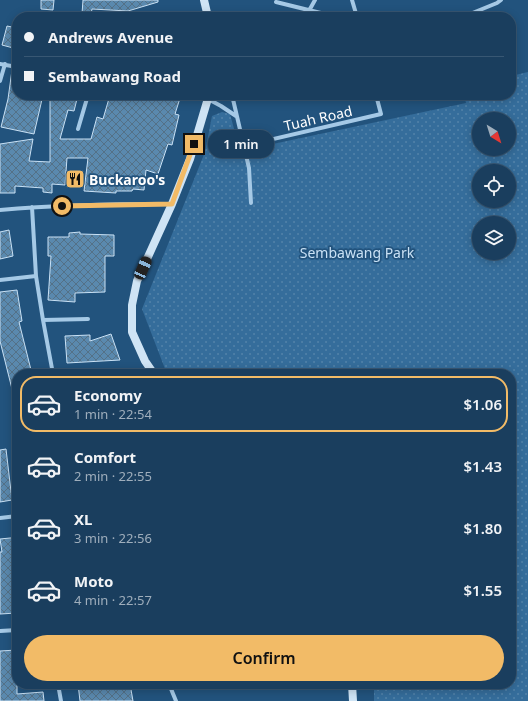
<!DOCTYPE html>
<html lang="en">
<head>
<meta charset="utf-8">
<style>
	:root { --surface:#1a3e5e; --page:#234564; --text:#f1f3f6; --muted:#9faebc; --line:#385773; --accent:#f2bb67 }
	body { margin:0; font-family:"Noto Sans",sans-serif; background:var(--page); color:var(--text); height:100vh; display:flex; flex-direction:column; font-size:15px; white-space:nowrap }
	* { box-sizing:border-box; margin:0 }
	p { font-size:13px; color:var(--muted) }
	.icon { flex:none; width:22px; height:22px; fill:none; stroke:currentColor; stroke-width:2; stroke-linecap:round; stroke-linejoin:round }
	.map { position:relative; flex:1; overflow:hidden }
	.details { position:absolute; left:12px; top:369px; width:504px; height:320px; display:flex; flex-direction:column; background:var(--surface); border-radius:16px; box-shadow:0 2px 10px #0003,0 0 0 1px var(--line) }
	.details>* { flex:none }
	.banner { position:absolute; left:12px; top:12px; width:504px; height:88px; border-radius:16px; box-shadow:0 2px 10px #0003,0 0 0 1px var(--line); display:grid; align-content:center; height:88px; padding:0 12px; background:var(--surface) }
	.needle { width:26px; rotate:142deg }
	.tools { position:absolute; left:472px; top:112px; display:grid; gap:8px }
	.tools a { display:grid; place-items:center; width:44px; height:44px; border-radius:50%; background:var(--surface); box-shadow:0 2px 10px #0003,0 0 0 1px var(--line); font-size:20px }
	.end { position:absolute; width:18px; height:18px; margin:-9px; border:5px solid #f2bb67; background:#111; box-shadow:0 0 0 2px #111 }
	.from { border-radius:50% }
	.bubble { position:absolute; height:28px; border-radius:14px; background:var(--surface); box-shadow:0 2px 10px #0003,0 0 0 1px var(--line); font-size:13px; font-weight:600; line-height:28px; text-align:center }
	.car { position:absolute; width:12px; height:24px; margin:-12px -6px; border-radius:5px; box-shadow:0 0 3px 1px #0007; background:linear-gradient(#222 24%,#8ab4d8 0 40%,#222 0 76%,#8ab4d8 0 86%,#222 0) }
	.banner b { display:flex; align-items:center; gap:14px; height:38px; font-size:15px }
	.banner b+b { border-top:1px solid var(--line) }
	.banner i { width:10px; height:10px; background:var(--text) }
	ul { padding:7px 0 0; list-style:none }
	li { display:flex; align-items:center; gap:12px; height:56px; margin:0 8px 6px; padding:0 4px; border:2px solid transparent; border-radius:16px }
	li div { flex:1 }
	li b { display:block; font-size:15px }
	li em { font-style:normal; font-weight:600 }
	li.on { border-color:var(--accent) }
	li>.icon { width:36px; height:36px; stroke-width:1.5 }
	.cta { display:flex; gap:8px; margin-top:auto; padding:8px 12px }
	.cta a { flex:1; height:46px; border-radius:24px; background:var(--accent); color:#111; font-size:16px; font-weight:600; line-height:46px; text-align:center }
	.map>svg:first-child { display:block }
	.park { fill:url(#park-dots); fill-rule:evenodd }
	.building { fill:url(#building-cross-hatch); stroke:#c9e1f5 }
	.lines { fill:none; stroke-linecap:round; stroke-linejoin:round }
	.street { stroke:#a5c9e6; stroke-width:4 }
	.secondary { stroke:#cfe4f5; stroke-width:8 }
	.route { stroke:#f2bb67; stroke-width:5 }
	.labels { text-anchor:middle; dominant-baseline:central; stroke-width:3.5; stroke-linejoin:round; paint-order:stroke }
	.street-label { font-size:14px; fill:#fff; stroke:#22537d }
	.poi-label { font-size:14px; font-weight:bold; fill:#fff; stroke:#22537d; text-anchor:start }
	.park-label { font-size:14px; fill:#c9e1f5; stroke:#22537d }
</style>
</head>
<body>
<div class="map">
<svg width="528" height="701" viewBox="0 0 528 701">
	<defs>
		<pattern id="park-dots" width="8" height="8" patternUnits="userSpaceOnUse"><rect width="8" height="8" fill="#356d9b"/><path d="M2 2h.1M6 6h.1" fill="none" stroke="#5383aa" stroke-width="1.8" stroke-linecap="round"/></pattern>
		<pattern id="building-cross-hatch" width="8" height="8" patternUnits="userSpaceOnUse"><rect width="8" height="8" fill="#5a89ae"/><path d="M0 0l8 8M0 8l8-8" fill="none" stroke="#547187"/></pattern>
	</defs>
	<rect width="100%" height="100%" fill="#22537d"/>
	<path class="park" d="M 528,72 L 528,701 L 374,701 L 374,684 L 511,684 L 511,374 L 167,374 L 142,309 L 205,152 L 212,116 L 222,112 L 230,114 L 240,151 L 466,103 L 464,95 L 511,95 L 511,76 ZM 479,119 L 509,119 L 509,149 L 479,149 ZM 479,171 L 509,171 L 509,201 L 479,201 ZM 479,223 L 509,223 L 509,253 L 479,253 Z"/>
	<path class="building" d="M 41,0 L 54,0 L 53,10 L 41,9 Z
		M 83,0 L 158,0 L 158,2 L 128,11 L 92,9 L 91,14 L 82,14 Z
		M 7,26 L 17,28 L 17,49 L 2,45 Z
		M 12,70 L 17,70 L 17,95 L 43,95 L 34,134 L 1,127 L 8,99 Z
		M 50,95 L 78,95 L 74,111 L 68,110 L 60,139 L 91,139 L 97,117 L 103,119 L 110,95 L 181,95 L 175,114 L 179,115 L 172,145 L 168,144 L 158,174 L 146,170 L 144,190 L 133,189 L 132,191 L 116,191 L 116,193 L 84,191 L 88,158 L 67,158 L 65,185 L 52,184 L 52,193 L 43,192 L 43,188 L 15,186 L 15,193 L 0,193 L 0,144 L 33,139 L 29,161 L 50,162 Z
		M 9,230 L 13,256 L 0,259 L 0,232 Z
		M 80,232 L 80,234 L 114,235 L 114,256 L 105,256 L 105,292 L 75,293 L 75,302 L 48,300 L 51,256 L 48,256 L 48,237 L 69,237 L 69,233 Z
		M 17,290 L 22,321 L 19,322 L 32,374 L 17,374 L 17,396 L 14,397 L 0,341 L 0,292 Z
		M 111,334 L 120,360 L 67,363 L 65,336 L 90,335 L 90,341 Z
		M 6,449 L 12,500 L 0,502 L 0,450 Z
		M 10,538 L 17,538 L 17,613 L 0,614 L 0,552 L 2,552 L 0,539 Z
		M 17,650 L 17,694 L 43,692 L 44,701 L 0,701 L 0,651 Z
		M 78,684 L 130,684 L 133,701 L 80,701 Z"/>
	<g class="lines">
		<path class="street" d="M 352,0 L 357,17
			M 276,2 L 337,17
			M 310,9 L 315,0
			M 459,17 L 470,14 L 497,3 L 501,0
			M 0,64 L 17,67
			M 0,81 L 5,64
			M 232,95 L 249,168 L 251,203
			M 208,99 L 221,106 L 236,116
			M 78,129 L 88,95
			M 243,146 L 381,114 L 376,95
			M 32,207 L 36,276 L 43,320 L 53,374
			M 0,210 C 57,205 114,204 171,204
			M 0,280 L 36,276
			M 43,320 L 88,319
			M 0,518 L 17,516
			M 0,631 L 17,630
			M 58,684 L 61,701
			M 169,684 L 176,701"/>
		<path class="secondary" d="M 204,0 L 208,17
			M 154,374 L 145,361 L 132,332 L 132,305 L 137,281 L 172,204 L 190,159 L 209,95
			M 352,684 L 353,701"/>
	</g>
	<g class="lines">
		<path class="route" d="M 62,206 L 172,204 L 194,144"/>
	</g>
	<defs>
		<symbol id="restaurant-square" viewBox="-11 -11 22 22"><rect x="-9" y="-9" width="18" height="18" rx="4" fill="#f2bb67" stroke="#22537d"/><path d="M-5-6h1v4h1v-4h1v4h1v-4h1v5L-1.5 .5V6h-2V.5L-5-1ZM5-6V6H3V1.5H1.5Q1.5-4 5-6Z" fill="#111"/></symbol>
	</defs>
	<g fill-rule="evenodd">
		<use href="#restaurant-square" x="64" y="168" width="22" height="22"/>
	</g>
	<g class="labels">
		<g class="street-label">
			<text transform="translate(318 118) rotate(-13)">Tuah Road</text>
		</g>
		<g class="poi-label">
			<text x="89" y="179">Buckaroo's</text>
		</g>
		<g class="park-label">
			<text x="357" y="252">Sembawang Park</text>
		</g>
	</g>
</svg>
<div class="tools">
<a><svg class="needle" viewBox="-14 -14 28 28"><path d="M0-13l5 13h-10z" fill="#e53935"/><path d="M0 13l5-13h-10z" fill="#9faebc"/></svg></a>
<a><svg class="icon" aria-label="locate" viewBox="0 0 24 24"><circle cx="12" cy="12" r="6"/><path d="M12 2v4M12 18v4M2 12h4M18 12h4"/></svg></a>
<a><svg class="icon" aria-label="layers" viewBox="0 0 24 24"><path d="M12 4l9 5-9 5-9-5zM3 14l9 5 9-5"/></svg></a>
</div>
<i class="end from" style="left:62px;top:206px"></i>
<i class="end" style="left:194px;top:144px"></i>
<div class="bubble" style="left:208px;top:130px;width:66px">1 min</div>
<i class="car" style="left:143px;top:268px;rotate:24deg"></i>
<div class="banner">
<b><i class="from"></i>Andrews Avenue</b>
<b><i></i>Sembawang Road</b>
</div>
<section class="details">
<ul>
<li class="on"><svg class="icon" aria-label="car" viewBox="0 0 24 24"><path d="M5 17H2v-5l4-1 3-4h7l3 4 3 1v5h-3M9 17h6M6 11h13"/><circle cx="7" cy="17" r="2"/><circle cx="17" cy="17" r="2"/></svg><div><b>Economy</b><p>1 min · 22:54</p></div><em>$1.06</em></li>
<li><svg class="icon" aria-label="car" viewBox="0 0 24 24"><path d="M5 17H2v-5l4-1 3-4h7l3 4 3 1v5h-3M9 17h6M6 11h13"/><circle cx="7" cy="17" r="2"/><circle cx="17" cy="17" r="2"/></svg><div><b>Comfort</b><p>2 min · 22:55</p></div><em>$1.43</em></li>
<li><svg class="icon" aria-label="car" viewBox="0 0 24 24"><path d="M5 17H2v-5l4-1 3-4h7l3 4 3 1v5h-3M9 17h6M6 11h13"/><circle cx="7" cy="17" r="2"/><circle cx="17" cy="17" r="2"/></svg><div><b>XL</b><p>3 min · 22:56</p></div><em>$1.80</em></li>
<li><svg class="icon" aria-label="car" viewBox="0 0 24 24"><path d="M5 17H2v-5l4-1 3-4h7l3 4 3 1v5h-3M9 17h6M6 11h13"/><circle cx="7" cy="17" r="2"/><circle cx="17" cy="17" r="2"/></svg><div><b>Moto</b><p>4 min · 22:57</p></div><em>$1.55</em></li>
</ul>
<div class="cta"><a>Confirm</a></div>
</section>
</div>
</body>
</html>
